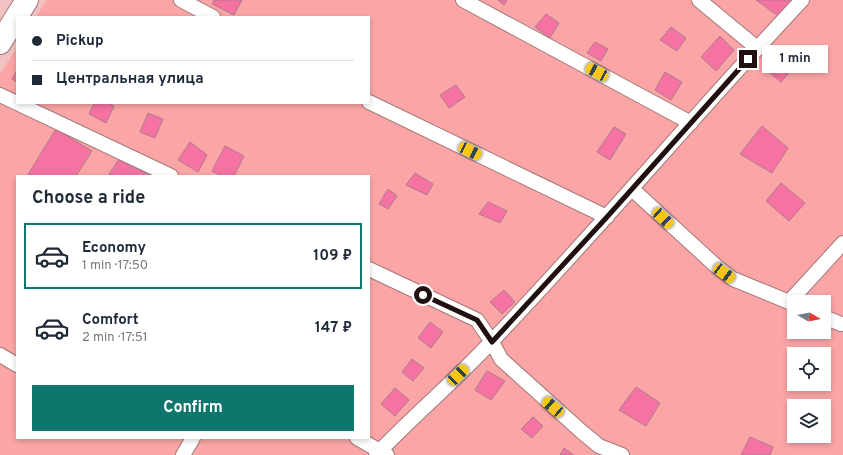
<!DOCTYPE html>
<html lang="en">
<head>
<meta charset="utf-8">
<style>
	:root { --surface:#fff; --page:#f2f2f3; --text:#1f2937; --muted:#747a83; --line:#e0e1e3; --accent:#0f766e }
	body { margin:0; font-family:Overpass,sans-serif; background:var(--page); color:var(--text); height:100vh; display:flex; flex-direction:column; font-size:15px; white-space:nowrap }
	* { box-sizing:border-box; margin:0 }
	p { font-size:13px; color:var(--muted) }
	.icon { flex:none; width:22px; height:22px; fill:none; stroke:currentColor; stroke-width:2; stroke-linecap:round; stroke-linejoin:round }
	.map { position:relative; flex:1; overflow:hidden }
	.panel { position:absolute; left:16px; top:175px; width:354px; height:264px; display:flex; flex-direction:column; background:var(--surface); border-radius:0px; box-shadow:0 2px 6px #0003 }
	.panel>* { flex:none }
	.hud { position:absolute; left:16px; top:16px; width:354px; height:88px; border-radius:0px; box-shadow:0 2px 6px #0003; display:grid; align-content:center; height:88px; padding:0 16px; background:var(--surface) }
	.needle { width:26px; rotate:99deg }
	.tools { position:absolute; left:787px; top:295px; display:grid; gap:8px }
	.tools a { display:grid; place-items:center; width:44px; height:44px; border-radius:0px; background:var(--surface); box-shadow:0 2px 6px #0003; font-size:20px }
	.end { position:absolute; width:18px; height:18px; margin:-9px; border:5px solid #201010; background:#fff; box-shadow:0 0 0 2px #fff }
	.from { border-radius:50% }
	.bubble { position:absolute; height:28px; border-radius:0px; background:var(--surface); box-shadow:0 2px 6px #0003; font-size:13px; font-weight:700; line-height:28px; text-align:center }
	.car { position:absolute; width:12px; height:24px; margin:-12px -6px; border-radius:5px; box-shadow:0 0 3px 1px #0007; background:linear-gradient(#f5c518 24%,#345 0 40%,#f5c518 0 76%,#345 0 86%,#f5c518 0) }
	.hud b { display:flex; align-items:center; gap:14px; height:38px; font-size:15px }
	.hud b+b { border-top:1px solid var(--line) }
	.hud i { width:10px; height:10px; background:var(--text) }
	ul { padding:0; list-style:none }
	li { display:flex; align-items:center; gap:12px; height:66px; margin:0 8px 6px; padding:0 8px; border:2px solid transparent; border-radius:0px }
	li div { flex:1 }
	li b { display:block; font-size:15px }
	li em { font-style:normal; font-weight:700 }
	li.selected { border-color:var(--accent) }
	li>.icon { width:36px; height:36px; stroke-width:1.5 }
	h2 { padding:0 16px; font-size:18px; line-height:48px }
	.button { display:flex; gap:8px; margin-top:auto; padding:8px 16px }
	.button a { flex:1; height:46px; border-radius:0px; background:var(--accent); color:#fff; font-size:16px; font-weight:700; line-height:46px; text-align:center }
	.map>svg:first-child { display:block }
	.green { fill:#fba5a6; fill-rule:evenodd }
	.building { fill:#f572a3; stroke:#a97f8b }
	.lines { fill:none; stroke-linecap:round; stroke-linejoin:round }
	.minor-casing { stroke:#a37878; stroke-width:16 }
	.primary-casing { stroke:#a37878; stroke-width:24 }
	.minor { stroke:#fff; stroke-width:14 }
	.primary { stroke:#fff; stroke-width:22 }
	.route { stroke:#201010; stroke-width:5 }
</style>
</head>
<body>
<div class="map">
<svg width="843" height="455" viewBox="0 0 843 455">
	<rect width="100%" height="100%" fill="#f2c2c2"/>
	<path class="green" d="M 46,0 L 843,0 L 843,455 L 0,455 L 0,74 L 17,47 L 17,103 L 369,103 L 369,17 L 36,17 ZM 17,176 L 369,176 L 369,438 L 17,438 ZM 794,302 L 824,302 L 824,332 L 794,332 ZM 794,354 L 824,354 L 824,384 L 794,384 ZM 794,406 L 824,406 L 824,436 L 794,436 Z"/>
	<path class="building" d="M 214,0 L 242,0 L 234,15 L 212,4 Z
		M 498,0 L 507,0 L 504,5 Z
		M 756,0 L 795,0 L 781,18 Z
		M 546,14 L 559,23 L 550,38 L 535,27 Z
		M 671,27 L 686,38 L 677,51 L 660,40 Z
		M 720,36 L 734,50 L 716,71 L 701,57 Z
		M 595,42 L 608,49 L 601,61 L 587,53 Z
		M 777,50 L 795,66 L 781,82 L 763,67 Z
		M 17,70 L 17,82 L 12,79 Z
		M 665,72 L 682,82 L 671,100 L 655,90 Z
		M 456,85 L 465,97 L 449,108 L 440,95 Z
		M 94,103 L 108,103 L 114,106 L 106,123 L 89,114 Z
		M 148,113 L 163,119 L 155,138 L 140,132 Z
		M 762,126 L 788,148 L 772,173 L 740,154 Z
		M 614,127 L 626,134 L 610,160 L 597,152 Z
		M 56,129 L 92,151 L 76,176 L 27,176 Z
		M 190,142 L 207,155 L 198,172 L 178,160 Z
		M 225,146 L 244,156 L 234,176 L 222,176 L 212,171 Z
		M 119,159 L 151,176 L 108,176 Z
		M 415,173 L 433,184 L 427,195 L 406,185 Z
		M 781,183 L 805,203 L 789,221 L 766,201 Z
		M 388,189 L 397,196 L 388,209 L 379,204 Z
		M 488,202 L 507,211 L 500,223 L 479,214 Z
		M 504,290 L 515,302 L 502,314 L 490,302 Z
		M 430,322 L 443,332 L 431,348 L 418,338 Z
		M 412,359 L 424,368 L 413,381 L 402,372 Z
		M 487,371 L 505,381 L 491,400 L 475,390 Z
		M 636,387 L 660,403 L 646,426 L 619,410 Z
		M 395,388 L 409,400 L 395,416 L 381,404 Z
		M 533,417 L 543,426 L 532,438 L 521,429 Z
		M 750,437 L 773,447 L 770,455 L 741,455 Z
		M 564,448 L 574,455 L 560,455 Z"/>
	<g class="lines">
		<defs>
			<path id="minor" d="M 181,0 L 213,17
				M 463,0 L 691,123
				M 699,0 L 757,48
				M 0,95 L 171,176
				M 369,102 L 607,217
				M 632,189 L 716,266 L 733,279 L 794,304
				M 369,269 L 477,320 L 492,342 L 501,359 L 582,432 L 599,446 L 622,455
				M 789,302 L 843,243
				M 824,317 L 841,324
				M 0,355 L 17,365
				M 357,438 L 387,455
				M 183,455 L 193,438
				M 376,455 C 413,416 455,381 492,341 C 598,230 697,112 802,0"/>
			<path id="primary" d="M 0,43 L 27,0"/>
		</defs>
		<use href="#minor" class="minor-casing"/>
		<use href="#primary" class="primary-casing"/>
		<use href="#minor" class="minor"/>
		<use href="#primary" class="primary"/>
	</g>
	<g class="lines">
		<path class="route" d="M 423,295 L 477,320 L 492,342 L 607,217 L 748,59"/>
	</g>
</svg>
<div class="tools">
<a><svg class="needle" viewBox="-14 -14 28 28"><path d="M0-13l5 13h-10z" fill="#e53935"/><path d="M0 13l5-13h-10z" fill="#747a83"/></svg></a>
<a><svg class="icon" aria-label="locate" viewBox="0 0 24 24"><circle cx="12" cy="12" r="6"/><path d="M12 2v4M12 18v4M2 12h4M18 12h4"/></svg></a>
<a><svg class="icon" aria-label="layers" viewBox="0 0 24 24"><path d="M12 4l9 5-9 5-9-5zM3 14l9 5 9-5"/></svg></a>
</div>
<i class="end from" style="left:423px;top:295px"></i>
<i class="end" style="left:748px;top:59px"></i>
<div class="bubble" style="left:762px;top:45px;width:66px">1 min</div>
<i class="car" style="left:597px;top:72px;rotate:298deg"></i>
<i class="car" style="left:470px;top:151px;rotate:116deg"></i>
<i class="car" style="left:663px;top:218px;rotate:133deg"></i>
<i class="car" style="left:724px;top:273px;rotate:127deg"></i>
<i class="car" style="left:458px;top:375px;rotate:46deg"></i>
<i class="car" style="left:553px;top:407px;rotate:311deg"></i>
<div class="hud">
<b><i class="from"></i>Pickup</b>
<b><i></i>Центральная улица</b>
</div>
<section class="panel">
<h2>Choose a ride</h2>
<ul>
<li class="selected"><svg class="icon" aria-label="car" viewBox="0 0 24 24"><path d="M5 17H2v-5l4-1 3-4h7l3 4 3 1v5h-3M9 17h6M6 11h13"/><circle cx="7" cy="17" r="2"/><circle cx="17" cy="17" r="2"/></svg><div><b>Economy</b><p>1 min · 17:50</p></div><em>109 ₽</em></li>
<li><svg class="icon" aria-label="car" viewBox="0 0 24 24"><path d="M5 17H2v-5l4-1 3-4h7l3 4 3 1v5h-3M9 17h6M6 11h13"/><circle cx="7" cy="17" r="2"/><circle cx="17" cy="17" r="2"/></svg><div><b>Comfort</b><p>2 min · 17:51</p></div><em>147 ₽</em></li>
</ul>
<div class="button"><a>Confirm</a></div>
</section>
</div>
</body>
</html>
